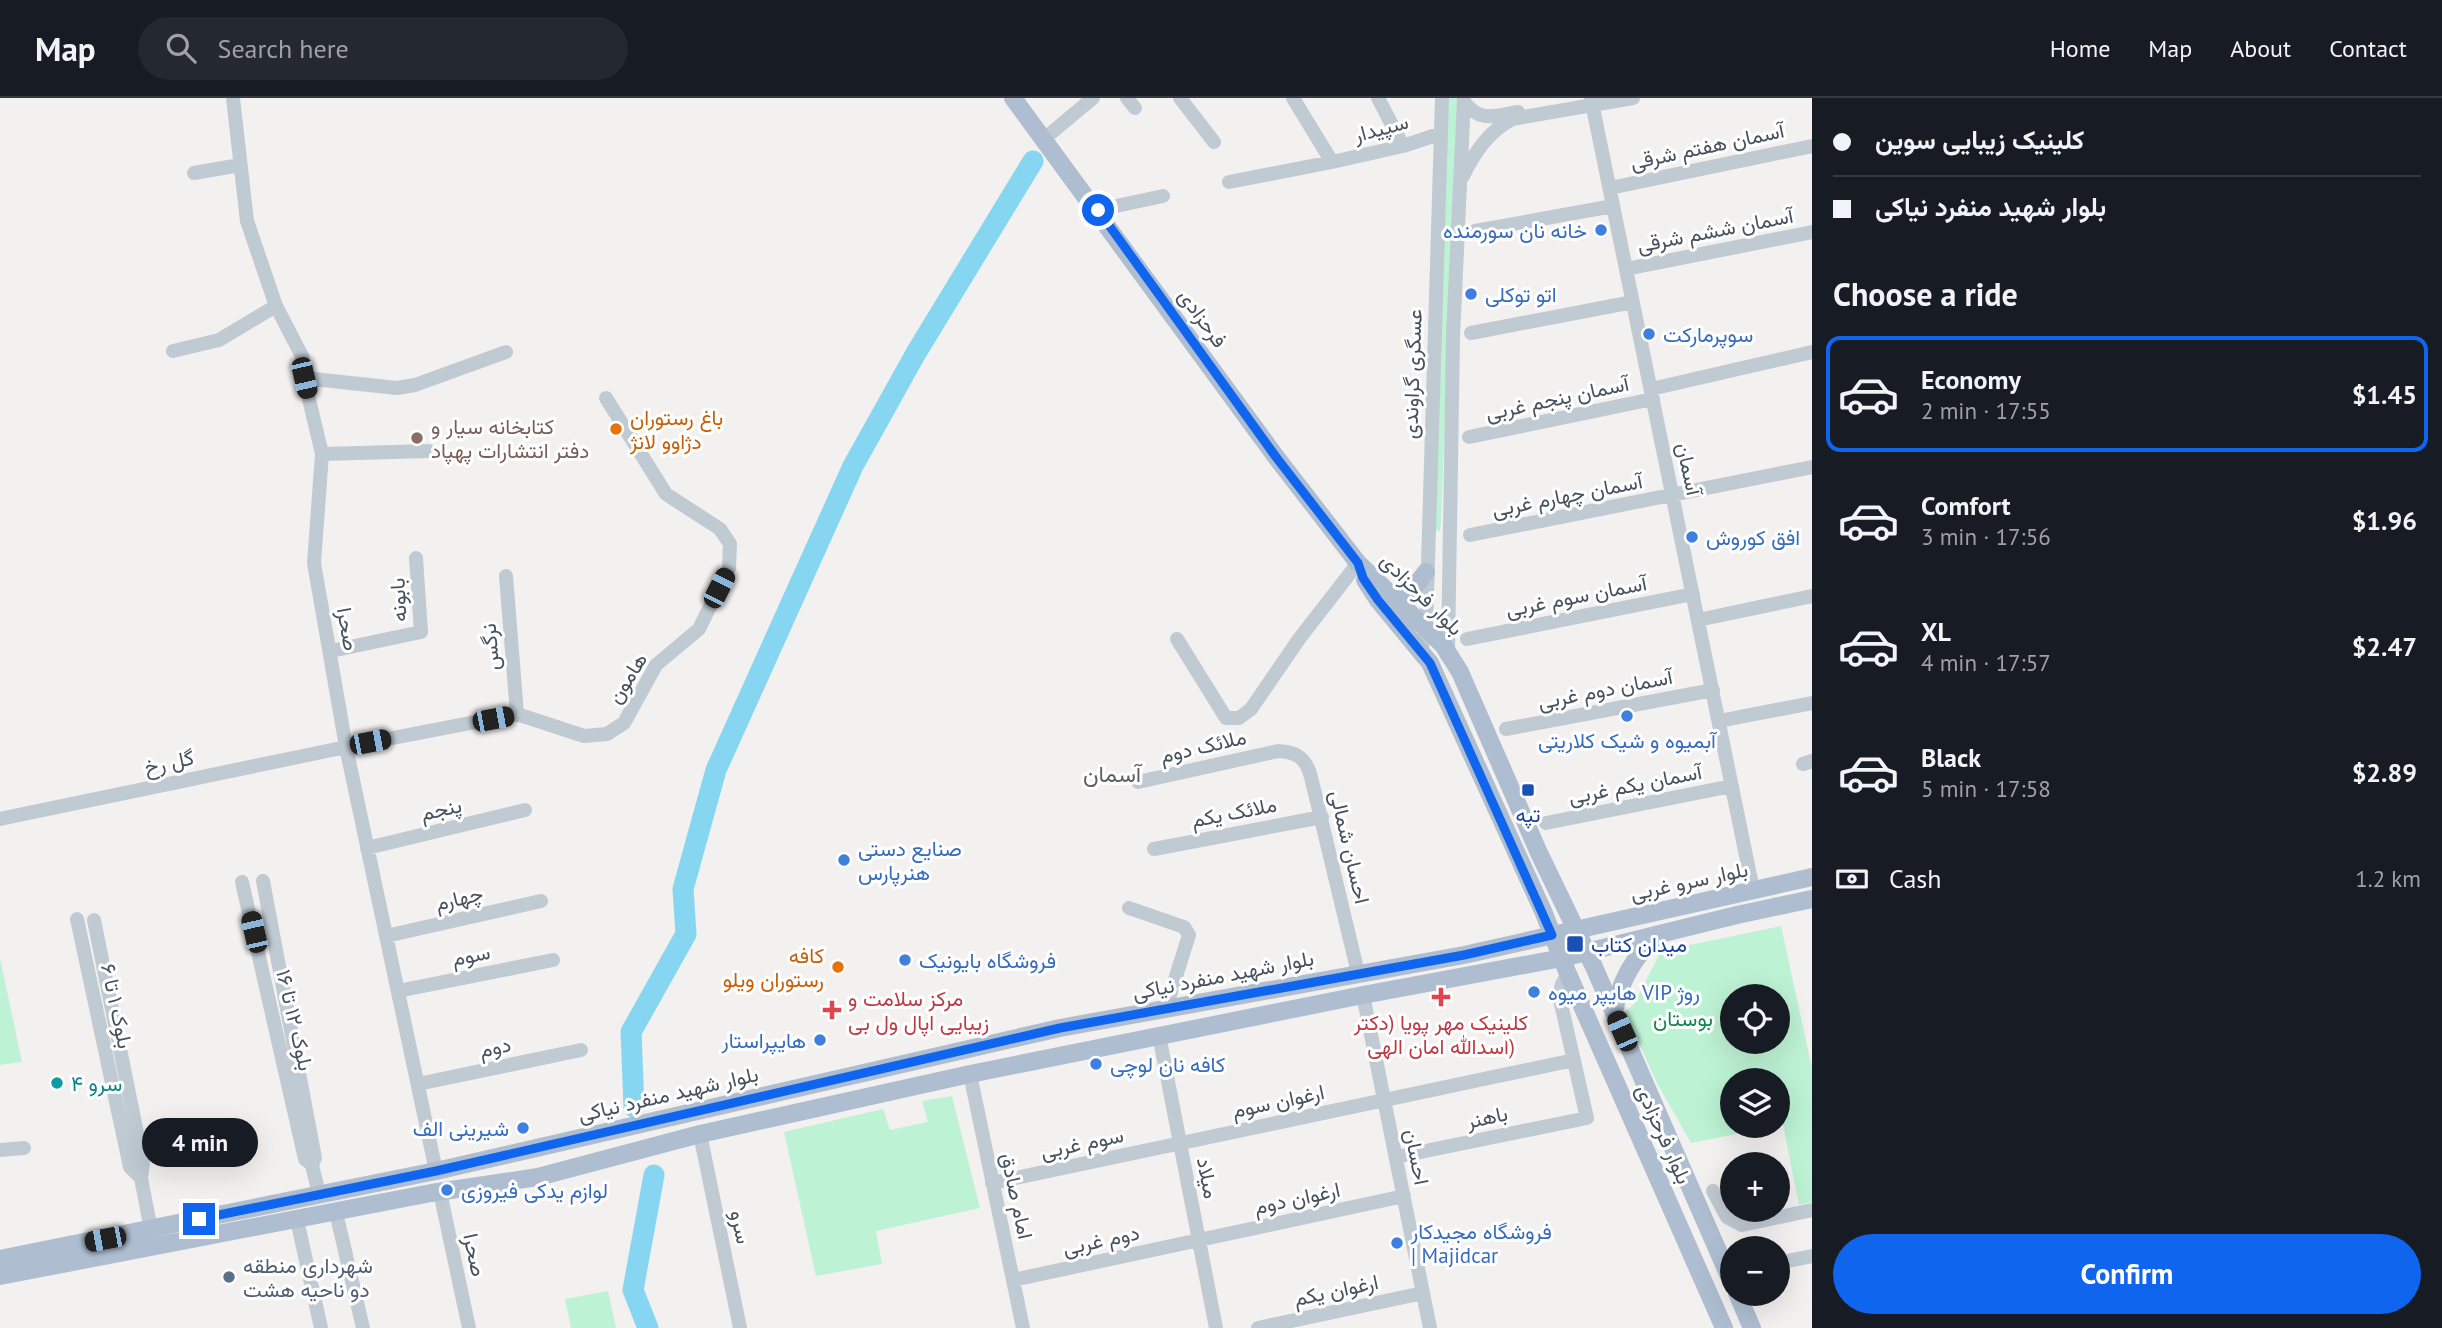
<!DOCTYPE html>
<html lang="en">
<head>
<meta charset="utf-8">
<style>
	:root { --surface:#171b24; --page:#242831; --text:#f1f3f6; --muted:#9ea1a6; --line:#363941; --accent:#0f65ee }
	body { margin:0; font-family:"PT Sans",Vazirmatn,sans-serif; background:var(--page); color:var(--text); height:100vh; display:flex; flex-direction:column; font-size:26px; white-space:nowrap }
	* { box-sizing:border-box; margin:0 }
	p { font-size:23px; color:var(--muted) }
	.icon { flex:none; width:38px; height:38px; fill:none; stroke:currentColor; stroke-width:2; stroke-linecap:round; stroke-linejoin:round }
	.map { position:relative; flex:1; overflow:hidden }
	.details { display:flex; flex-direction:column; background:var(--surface); width:630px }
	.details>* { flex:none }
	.top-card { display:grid; align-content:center; height:154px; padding:0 21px; background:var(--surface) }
	.tools { position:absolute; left:1720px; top:886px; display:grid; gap:14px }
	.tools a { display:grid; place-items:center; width:70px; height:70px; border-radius:50%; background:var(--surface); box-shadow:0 7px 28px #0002; font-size:35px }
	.end { position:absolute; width:32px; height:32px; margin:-16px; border:9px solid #0f65ee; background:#fff; box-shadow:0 0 0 4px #fff }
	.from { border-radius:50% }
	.bubble { position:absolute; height:49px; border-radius:24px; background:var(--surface); box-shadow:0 7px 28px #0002; font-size:23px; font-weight:700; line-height:49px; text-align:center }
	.car { position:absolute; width:21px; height:42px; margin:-21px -10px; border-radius:9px; box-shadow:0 0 5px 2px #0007; background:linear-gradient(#222 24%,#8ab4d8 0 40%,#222 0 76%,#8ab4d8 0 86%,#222 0) }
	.top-card b { display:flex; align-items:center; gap:24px; height:66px; font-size:26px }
	.top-card b+b { border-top:2px solid var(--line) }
	.top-card i { width:18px; height:18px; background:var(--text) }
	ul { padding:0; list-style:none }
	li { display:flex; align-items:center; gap:21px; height:116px; margin:0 14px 10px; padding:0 7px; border:4px solid transparent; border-radius:14px }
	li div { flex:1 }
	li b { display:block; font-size:26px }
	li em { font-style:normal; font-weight:700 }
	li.selected { border-color:var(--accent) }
	li>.icon { width:63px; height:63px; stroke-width:1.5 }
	h2 { padding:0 21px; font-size:32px; line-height:84px }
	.pay { display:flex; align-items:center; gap:18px; height:77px; padding:0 21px; font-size:26px }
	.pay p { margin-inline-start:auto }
	.cta { display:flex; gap:14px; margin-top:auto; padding:14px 21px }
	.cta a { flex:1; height:80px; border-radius:42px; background:var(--accent); color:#fff; font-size:28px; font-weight:700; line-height:80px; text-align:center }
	header { display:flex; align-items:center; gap:42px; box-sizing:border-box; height:98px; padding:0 35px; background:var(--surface); border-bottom:2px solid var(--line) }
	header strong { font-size:33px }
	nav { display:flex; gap:38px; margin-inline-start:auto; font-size:24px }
	.search { width:490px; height:63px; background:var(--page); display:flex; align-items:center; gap:18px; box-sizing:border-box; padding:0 24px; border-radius:38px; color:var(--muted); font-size:26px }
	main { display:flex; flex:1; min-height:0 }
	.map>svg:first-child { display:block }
	.green { fill:#bdf2d4; fill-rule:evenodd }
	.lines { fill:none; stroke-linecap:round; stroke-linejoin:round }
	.river { stroke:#87d6f1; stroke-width:21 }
	.minor { stroke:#c0cad3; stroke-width:14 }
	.major { stroke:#aebed0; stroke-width:18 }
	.route { stroke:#0f65ee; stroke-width:9 }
	.shop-dot { fill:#3f7fe0; stroke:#fff; stroke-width:2.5 }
	.food-dot { fill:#e8710a; stroke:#fff; stroke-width:2.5 }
	.education-dot { fill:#8d6e63; stroke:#fff; stroke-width:2.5 }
	.transit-dot { fill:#1a4fb4; stroke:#fff; stroke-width:2.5 }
	.health-dot { fill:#e0444e; stroke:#fff; stroke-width:2.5 }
	.culture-dot { fill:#0f9aa8; stroke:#fff; stroke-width:2.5 }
	.service-dot { fill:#5c6f8a; stroke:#fff; stroke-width:2.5 }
	.labels { text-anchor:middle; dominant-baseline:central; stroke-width:6; stroke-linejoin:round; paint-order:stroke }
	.street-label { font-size:21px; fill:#47525f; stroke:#fff }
	.shop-label { font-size:21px; fill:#366cbe; stroke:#fff; text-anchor:start }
	.food-label { font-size:21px; fill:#c56008; stroke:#fff; text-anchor:start }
	.education-label { font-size:21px; fill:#785e54; stroke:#fff; text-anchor:start }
	.transit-label { font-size:21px; fill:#164399; stroke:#fff }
	.health-label { font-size:21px; fill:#be3a42; stroke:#fff; text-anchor:start }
	.park-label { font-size:21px; fill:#128652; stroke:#fff }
	.culture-label { font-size:21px; fill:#0d838f; stroke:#fff; text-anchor:start }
	.service-label { font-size:21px; fill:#4e5e75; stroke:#fff; text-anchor:start }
	.neighbourhood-label { font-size:23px; fill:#5c6066; stroke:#fff }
</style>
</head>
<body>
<header>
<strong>Map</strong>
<div class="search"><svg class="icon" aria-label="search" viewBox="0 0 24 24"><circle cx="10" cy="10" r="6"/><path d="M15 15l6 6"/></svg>Search here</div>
<nav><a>Home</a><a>Map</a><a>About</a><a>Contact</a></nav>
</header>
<main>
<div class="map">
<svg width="1812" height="1230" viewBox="0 0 1812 1230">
	<rect width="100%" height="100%" fill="#f3f0f0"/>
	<path class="green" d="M 1449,0 L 1457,0 L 1441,425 L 1440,433 L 1435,432 L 1445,48 Z
		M 1781,828 L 1812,970 L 1812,1104 L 1799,1107 L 1783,1027 L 1691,1045 L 1657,985 L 1625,914 L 1634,906 L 1661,853 ZM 1732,898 L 1778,898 L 1778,943 L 1732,943 ZM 1732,982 L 1778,982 L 1778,1027 L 1732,1027 Z
		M 0,860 L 22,964 L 0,967 Z
		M 952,998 L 980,1110 L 876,1133 L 882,1166 L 816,1178 L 784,1034 L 883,1011 L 890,1032 L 928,1024 L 922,1003 Z
		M 608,1193 L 616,1230 L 571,1230 L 565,1201 Z"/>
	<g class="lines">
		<path class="river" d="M 634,1009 L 631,934 L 686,836 L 683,791 L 716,672 L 853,368 L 916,255 L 1033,63
			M 648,1230 L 633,1192 L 654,1077"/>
		<path class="minor" d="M 233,0 L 247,123 L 276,208 L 303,260 L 304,280 L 322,356 L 314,465 L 346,649 L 436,1073
			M 1127,0 L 1135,10
			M 1180,0 L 1214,44
			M 1293,0 L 1332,64 L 1403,48 L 1439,36
			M 1378,0 L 1403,48
			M 1591,0 L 1753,792
			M 1464,4 C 1481,25 1494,18 1518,14
			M 1044,41 L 1093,0
			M 194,75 L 240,67
			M 1463,78 C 1475,54 1488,34 1512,21 L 1633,0
			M 1229,84 L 1332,64
			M 1610,90 L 1812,48
			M 1097,112 L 1163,98
			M 1475,133 L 1613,108
			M 1626,171 L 1812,134
			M 1471,235 L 1633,204
			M 173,253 L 219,242 L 276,208
			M 304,280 L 397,290 L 415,287 L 506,254
			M 1651,291 L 1812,254
			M 1469,339 L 1653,301
			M 322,356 L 429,353
			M 1470,437 L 1812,369
			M 506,478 L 517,616
			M 1698,522 L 1812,498
			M 1177,541 L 1226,620 L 1239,620 L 1251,611 L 1299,541 L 1358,465
			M 1467,541 L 1693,496
			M 331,553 L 421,534 L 416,460
			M 1448,553 L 1453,239 L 1464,0
			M 1421,554 L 1426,531 L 1442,0
			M 1719,623 L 1812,605
			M 1506,631 L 1713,592
			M 1803,666 L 1812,663
			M 1138,684 L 1278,653 C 1297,654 1306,660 1311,679 L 1358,875
			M 0,721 L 346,649 L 517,616 L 584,638 L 607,636 L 624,625 L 656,567 L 699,531 L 729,470 L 730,446 L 720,431 L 666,396 L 606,300
			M 1546,725 L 1732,688
			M 367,750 L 525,712
			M 1154,751 L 1322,719
			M 263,783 L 315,1060 L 312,1067
			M 242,784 L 305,1061 L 312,1067 L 319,1096
			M 1129,810 L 1184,829 L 1189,837 L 1166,910
			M 77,821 L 130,1069 L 141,1080
			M 94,822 L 143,1065 L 141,1080 L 151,1132
			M 386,838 L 541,803
			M 398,893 L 553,862
			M 1363,897 L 1430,1230
			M 1159,937 L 1216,1230
			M 970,976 L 1023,1230
			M 418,986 L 581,952
			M 700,1036 L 740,1230
			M 0,1052 L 24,1050
			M 1396,1059 L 1587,1020 L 1559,897 L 1562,886 L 1568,876
			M 992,1085 L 1574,962
			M 1713,1093 L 1727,1119 L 1742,1127 L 1812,1112
			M 440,1094 L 469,1230
			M 338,1123 L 363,1230
			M 299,1131 L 321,1230
			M 1778,1165 L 1812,1158
			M 1013,1182 L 1404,1098
			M 1258,1230 L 1423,1195"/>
		<path class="major" d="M 1013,0 L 1276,359 L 1358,465 L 1443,547 L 1460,574 L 1539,755 L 1594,869 L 1732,1185
			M 1365,482 L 1378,502 L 1430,565 L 1543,813 L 1568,876 L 1724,1230
			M 1388,495 L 1397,498 L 1409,496 L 1426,474
			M 1614,914 C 1620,883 1635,857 1658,837
			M 0,1161 L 436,1073 L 1060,930 L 1464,857 L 1812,779
			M 0,1178 L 431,1095 L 538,1079 L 700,1036 L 970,976 L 1363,897 L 1562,860 L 1737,817 L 1812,801
			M 1737,1195 L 1752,1230"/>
	</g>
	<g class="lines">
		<path class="route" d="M 199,1121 L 436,1073 L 1060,930 L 1464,857 L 1552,837 L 1430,565 L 1378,502 L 1363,480 L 1358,465 L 1276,359 L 1098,112"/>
	</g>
	<g class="shop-dot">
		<circle cx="1601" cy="132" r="7"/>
		<circle cx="1471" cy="196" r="7"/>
		<circle cx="1649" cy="236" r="7"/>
		<circle cx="1692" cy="439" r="7"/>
		<circle cx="1627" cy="618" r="7"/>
		<circle cx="844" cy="762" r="7"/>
		<circle cx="905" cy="862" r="7"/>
		<circle cx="1534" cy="894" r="7"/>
		<circle cx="820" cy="942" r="7"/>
		<circle cx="1096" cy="966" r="7"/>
		<circle cx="523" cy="1030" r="7"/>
		<circle cx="447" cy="1092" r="7"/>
		<circle cx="1397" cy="1145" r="7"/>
	</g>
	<g class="food-dot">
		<circle cx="616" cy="331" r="7"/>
		<circle cx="838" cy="869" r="7"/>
	</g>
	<circle class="education-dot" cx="417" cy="340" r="7"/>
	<g class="transit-dot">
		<rect x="1521" y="685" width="14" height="14" rx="3.5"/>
		<rect x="1566" y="837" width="18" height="18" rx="3.5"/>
	</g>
	<g class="health-dot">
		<path d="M1437.5 888.5h7v7h7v7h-7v7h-7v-7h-7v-7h7z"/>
		<path d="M828.5 901.5h7v7h7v7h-7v7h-7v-7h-7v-7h7z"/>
	</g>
	<circle class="culture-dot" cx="57" cy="985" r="7"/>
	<circle class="service-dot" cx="229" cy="1179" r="7"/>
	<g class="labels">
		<g class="street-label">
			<text transform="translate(1381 30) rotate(-15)">سپیدار</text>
			<text transform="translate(1707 48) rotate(-12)">آسمان هفتم شرقی</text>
			<text transform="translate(1715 132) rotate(-11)">آسمان ششم شرقی</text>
			<text transform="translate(1203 220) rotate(54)">فرحزادی</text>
			<text transform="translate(1412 276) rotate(-88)">عسگری گراوندی</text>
			<text transform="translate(1557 300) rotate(-12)">آسمان پنجم غربی</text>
			<text transform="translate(1689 371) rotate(78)">آسمان</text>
			<text transform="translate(1567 397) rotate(-11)">آسمان چهارم غربی</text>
			<text transform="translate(1422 496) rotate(45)">بلوار فرحزادی</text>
			<text transform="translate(1576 498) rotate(-11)">آسمان سوم غربی</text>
			<text transform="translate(398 502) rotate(-93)">بابونه</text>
			<text transform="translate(348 531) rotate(80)">صحرا</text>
			<text transform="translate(490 549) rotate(-95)">نرگس</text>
			<text transform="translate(627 580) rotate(-58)">هامون</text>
			<text transform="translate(1605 591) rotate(-11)">آسمان دوم غربی</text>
			<text transform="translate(1203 648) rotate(-13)">ملائک دوم</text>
			<text transform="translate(169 664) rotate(-12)">گل رخ</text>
			<text transform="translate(1635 686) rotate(-11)">آسمان یکم غربی</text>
			<text transform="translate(441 711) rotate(-13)">پنجم</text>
			<text transform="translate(1234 714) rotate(-11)">ملائک یکم</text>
			<text transform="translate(1350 749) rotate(77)">احسان شمالی</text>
			<text transform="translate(1689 783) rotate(-12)">بلوار سرو غربی</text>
			<text transform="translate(459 800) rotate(-13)">چهارم</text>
			<text transform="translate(471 857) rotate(-11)">سوم</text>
			<text transform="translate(1223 877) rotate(-11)">بلوار شهید منفرد نیاکی</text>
			<text transform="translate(117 908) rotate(78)">بلوک ۱ تا ۶</text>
			<text transform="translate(295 922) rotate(77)">بلوک ۱۲ تا ۱۶</text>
			<text transform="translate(495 949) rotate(-12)">دوم</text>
			<text transform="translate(668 996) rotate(-13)">بلوار شهید منفرد نیاکی</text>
			<text transform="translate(1278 1003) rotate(-12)">ارغوان سوم</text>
			<text transform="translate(1487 1019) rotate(-12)">باهنر</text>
			<text transform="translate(1664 1036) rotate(66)">بلوار فرحزادی</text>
			<text transform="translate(1082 1045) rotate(-12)">سوم غربی</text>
			<text transform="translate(1417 1059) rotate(79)">احسان</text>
			<text transform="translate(1208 1080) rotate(79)">میلاد</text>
			<text transform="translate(1017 1098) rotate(78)">امام صادق</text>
			<text transform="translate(1297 1100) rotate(-12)">ارغوان دوم</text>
			<text transform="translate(741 1129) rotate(78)">سرو</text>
			<text transform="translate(1101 1142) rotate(-12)">دوم غربی</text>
			<text transform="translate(475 1157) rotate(78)">صحرا</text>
			<text transform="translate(1336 1192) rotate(-12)">ارغوان یکم</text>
		</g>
		<g class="shop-label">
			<text x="1587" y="132" text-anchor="end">خانه نان سورمنده</text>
			<text x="1485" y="196">اتو توکلی</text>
			<text x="1663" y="236">سوپرمارکت</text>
			<text x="1706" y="439">افق کوروش</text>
			<text x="1627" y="642" text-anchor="middle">آبمیوه و شیک کلاریتی</text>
			<text x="858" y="750">صنایع دستی<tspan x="858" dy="24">هنرپارس</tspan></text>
			<text x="919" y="862">فروشگاه بایونیک</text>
			<text x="1548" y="894">هایپر میوه VIP روژ</text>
			<text x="806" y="942" text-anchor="end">هایپراستار</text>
			<text x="1110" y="966">کافه نان لوچی</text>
			<text x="509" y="1030" text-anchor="end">شیرینی الف</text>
			<text x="461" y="1092">لوازم یدکى فیروزى</text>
			<text x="1411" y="1133">فروشگاه مجیدکار<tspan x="1411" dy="24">| Majidcar</tspan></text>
		</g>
		<g class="food-label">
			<text x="630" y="319">باغ رستوران<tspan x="630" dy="24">دژاوو لانژ</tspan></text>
			<text x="824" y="857" text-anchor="end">کافه<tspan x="824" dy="24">رستوران ویلو</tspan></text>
		</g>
		<g class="education-label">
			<text x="431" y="328">کتابخانه سیار و<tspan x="431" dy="24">دفتر انتشارات پهپاد</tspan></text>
		</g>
		<g class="transit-label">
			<text x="1528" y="716">تپه</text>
			<text x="1591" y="846" text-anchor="start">میدان کتاب</text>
		</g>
		<g class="health-label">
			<text x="848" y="900">مرکز سلامت و<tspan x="848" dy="24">زیبایی اپال ول بی</tspan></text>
			<text x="1441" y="924" text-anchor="middle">کلینیک مهر پویا (دکتر<tspan x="1441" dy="24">اسدالله امان الهی)</tspan></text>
		</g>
		<g class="park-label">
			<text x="1683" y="920">بوستان</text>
		</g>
		<g class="culture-label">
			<text x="71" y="985">سرو ۴</text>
		</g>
		<g class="service-label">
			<text x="243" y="1167">شهرداری منطقه<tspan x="243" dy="24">دو ناحیه هشت</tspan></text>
		</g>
		<g class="neighbourhood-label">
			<text x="1112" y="675">آسمان</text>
		</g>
	</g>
</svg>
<div class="tools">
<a><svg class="icon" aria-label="locate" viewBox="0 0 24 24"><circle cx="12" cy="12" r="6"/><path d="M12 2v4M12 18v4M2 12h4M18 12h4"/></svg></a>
<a><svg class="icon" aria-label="layers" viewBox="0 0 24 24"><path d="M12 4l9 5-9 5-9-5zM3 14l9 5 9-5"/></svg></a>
<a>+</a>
<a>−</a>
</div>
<i class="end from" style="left:1098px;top:112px"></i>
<i class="end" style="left:199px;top:1121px"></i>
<div class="bubble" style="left:142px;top:1020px;width:116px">4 min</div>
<i class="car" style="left:304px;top:280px;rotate:167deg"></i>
<i class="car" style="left:719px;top:490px;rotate:27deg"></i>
<i class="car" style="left:493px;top:621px;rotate:79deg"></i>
<i class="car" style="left:370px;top:644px;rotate:79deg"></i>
<i class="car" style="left:254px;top:834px;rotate:347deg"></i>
<i class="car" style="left:1622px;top:933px;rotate:336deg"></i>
<i class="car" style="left:105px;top:1141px;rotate:259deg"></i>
</div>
<section class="details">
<div class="top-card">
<b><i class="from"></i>کلینیک زیبایی سوین</b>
<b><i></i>بلوار شهید منفرد نیاکی</b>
</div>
<h2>Choose a ride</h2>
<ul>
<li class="selected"><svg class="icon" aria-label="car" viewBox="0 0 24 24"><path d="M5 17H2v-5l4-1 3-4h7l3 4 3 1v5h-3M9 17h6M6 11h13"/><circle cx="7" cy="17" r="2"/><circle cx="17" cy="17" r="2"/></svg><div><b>Economy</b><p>2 min · 17:55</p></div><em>$1.45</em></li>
<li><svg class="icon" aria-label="car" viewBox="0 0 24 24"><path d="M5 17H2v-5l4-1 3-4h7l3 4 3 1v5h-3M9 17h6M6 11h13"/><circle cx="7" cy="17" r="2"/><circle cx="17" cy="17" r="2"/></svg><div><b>Comfort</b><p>3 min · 17:56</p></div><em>$1.96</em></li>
<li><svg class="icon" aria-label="car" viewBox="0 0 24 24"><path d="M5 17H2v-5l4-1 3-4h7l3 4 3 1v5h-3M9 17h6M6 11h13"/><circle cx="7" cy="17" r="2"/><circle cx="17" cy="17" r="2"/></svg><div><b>XL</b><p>4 min · 17:57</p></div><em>$2.47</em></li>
<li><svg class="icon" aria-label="car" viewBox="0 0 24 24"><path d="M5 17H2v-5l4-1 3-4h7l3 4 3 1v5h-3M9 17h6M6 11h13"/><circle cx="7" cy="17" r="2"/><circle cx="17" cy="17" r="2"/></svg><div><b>Black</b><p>5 min · 17:58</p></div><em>$2.89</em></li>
</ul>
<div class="pay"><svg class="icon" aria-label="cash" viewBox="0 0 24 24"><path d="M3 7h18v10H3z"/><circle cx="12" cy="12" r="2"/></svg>Cash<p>1.2 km</p></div>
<div class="cta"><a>Confirm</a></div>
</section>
</main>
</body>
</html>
